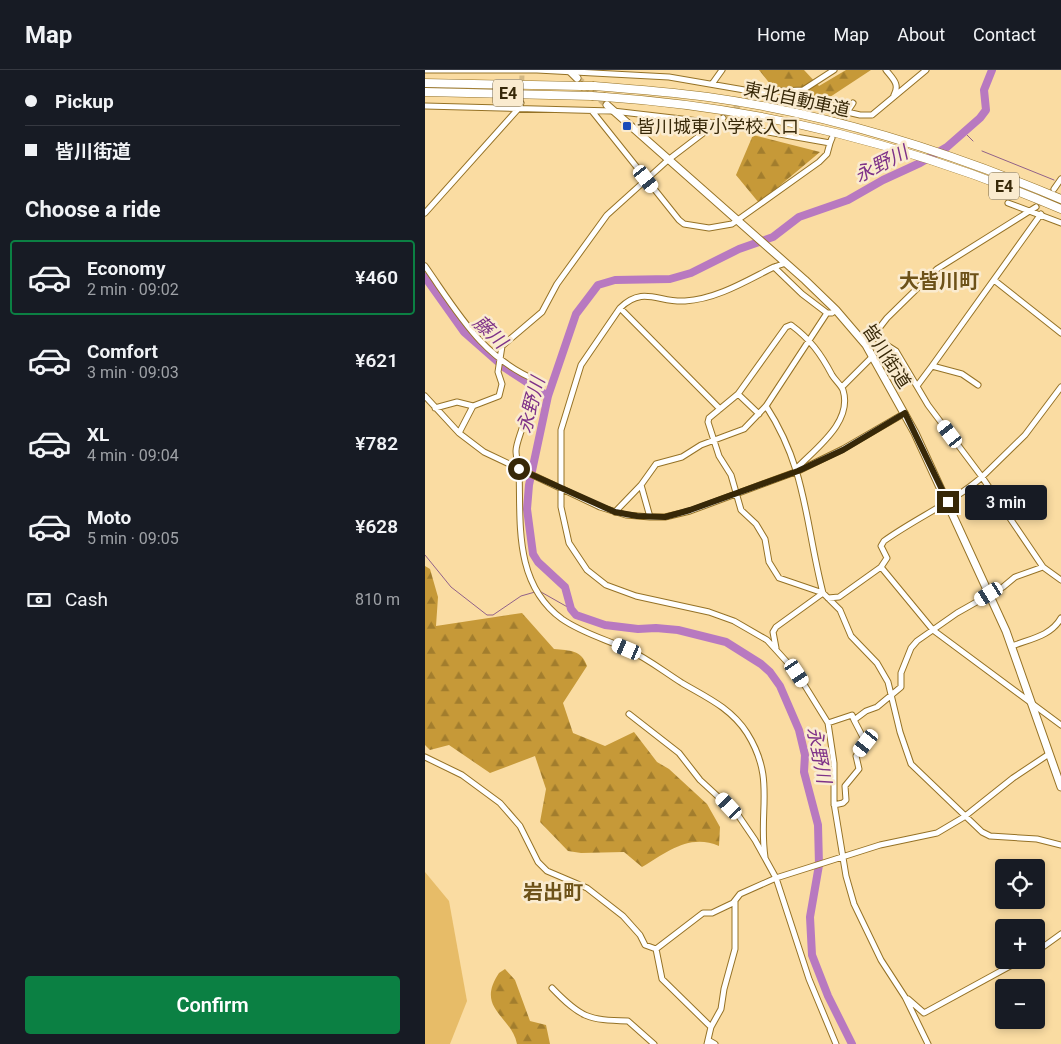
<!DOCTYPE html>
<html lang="en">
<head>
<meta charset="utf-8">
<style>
	:root { --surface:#171b24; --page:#242831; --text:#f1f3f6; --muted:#9ea1a6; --line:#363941; --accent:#0b8043 }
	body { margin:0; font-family:Roboto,"Noto Sans JP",sans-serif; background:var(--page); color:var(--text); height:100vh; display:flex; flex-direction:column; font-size:19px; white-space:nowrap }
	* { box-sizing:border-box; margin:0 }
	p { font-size:16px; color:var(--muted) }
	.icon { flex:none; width:28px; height:28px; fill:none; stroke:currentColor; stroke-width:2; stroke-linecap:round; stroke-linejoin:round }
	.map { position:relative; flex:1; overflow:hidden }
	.panel { display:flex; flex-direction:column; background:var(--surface); width:425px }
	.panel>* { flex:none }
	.top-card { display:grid; align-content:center; height:110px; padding:0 25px; background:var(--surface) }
	.buttons { position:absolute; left:570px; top:789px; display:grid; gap:10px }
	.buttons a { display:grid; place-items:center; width:50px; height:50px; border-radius:5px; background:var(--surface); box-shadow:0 2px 8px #0003; font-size:25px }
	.end { position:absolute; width:22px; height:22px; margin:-11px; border:6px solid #372808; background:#fff; box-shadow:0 0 0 2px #fff }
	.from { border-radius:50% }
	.bubble { position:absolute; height:35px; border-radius:5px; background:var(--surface); box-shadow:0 2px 8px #0003; font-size:16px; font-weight:600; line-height:35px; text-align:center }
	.car { position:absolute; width:15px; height:30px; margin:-15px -8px; border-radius:6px; box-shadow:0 0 4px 1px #0007; background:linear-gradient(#fff 24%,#345 0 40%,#fff 0 76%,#345 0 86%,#fff 0) }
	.top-card b { display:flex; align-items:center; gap:18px; height:48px; font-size:19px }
	.top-card b+b { border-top:1px solid var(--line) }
	.top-card i { width:12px; height:12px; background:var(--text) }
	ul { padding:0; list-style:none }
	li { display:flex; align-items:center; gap:15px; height:75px; margin:0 10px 8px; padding:0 15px; border:2px solid transparent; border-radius:5px }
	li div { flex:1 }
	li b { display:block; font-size:19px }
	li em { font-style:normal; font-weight:600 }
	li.selected { border-color:var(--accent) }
	li>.icon { width:45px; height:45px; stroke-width:1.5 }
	h2 { padding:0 25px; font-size:22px; line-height:60px }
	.pay { display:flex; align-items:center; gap:12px; height:55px; padding:0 25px; font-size:19px }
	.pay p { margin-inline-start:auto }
	.primary-button { display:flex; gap:10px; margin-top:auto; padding:10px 25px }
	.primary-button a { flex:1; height:58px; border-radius:5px; background:var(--accent); color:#fff; font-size:20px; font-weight:600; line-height:58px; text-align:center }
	header { display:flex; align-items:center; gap:30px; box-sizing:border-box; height:70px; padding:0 25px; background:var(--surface); border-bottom:1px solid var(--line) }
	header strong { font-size:24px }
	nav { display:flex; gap:28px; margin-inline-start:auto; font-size:18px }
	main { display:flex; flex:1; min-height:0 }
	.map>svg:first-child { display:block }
	.green { fill:#e7bc68 }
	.forest { fill:url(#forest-firs) }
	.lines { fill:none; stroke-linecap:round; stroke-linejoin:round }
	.stream { stroke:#916189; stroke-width:1 }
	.river { stroke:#b879c0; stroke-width:8 }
	.minor-tunnel { stroke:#d3b883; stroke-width:5; stroke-dasharray:5 2.5; stroke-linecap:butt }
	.major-tunnel { stroke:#d3b883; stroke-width:7; stroke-dasharray:7 3.5; stroke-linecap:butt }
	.minor-casing { stroke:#957226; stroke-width:7 }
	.major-casing { stroke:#957226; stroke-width:9 }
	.highway-casing { stroke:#957226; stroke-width:9 }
	.minor { stroke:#fff; stroke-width:5 }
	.major { stroke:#fff; stroke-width:7 }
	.highway { stroke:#fff; stroke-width:8 }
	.highway-bridge-casing { stroke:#957226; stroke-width:9; stroke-linecap:butt }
	.highway-bridge { stroke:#fff; stroke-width:8 }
	.route { stroke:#372808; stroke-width:6 }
	.poi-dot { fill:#1a4cb9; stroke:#faebcf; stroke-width:2 }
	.labels { text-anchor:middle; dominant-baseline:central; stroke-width:5; stroke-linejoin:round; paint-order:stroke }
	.shield { fill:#faebcf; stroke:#726244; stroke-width:1 }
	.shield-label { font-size:16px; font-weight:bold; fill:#372808 }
	.street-label { font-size:18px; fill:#372808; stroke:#faebcf }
	.poi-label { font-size:18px; fill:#372808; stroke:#faebcf; text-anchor:start }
	.water-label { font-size:19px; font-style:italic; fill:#7e3188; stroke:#faebcf }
	.quarter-label { font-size:20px; font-weight:bold; fill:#6d5219; stroke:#faebcf }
</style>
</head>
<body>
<header>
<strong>Map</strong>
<nav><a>Home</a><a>Map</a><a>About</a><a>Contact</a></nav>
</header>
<main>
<section class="panel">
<div class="top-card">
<b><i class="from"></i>Pickup</b>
<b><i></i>皆川街道</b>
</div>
<h2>Choose a ride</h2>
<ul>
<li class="selected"><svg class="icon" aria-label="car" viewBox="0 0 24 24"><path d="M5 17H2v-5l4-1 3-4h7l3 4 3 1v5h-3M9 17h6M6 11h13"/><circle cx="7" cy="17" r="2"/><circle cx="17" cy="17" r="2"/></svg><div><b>Economy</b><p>2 min · 09:02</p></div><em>¥460</em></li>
<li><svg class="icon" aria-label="car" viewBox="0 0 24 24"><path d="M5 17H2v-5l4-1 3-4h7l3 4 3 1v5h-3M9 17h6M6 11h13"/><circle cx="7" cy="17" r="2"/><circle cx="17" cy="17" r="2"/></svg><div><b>Comfort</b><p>3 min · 09:03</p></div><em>¥621</em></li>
<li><svg class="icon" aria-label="car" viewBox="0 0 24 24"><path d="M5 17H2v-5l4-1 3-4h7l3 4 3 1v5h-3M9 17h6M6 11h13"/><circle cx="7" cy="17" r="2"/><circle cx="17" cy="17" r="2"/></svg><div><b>XL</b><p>4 min · 09:04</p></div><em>¥782</em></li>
<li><svg class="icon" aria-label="car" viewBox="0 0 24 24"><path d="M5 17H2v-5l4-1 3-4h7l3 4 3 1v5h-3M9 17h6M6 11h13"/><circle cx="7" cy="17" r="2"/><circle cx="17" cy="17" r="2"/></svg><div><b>Moto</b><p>5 min · 09:05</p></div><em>¥628</em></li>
</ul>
<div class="pay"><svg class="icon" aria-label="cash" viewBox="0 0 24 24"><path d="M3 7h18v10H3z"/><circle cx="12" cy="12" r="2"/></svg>Cash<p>810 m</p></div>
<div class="primary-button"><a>Confirm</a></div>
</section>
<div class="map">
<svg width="636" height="974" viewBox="0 0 636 974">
	<defs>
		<pattern id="forest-firs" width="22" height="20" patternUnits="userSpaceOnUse" patternTransform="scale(1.25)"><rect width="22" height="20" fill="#c69938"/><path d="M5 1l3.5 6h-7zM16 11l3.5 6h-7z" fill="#a27d2d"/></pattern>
	</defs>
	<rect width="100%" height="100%" fill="#fadca2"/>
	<path class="green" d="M 0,802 L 24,831 L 42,931 L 25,974 L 0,974 Z"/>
	<path class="forest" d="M 334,0 L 379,0 L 394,16 L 421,0 L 446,0 L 405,27 L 416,43 L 346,15 Z
		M 328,65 L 395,82 L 334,133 L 311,105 Z
		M 0,496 L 5,499 L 13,527 L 11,556 L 97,543 L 129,579 C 145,581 156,579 162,596 L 138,633 L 148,663 L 180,676 L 209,662 L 232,692 L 244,699 L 282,734 L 295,757 L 294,776 C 265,763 242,782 217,797 L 199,782 L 156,783 L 143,781 L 115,752 L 121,719 L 110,686 L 65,703 L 24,675 L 5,680 L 0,675 Z
		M 80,899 L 90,910 L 105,951 L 121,955 L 125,974 L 92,974 C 86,945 50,939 74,903 Z"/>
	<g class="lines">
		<path class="stream" d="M 539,62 L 548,71
			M 557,81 L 629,110
			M 0,485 L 26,517 L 62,545 L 68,545 L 96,526 L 110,522
			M 116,522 L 146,539"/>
		<path class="river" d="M 0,207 L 39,262 L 80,298 L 123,326
			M 427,974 L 403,926 L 387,885 L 385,847 L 394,795 L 393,755 L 379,702 L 380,685 L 374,660 L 355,616 L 345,602 L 336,594 L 301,572 L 253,560 L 231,558 L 213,559 L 180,555 L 151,545 L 146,539 L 140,517 L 113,492 L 108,484 L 102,439 L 104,415 L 123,326 L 151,244 L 173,215 L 190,210 L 245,209 L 266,203 L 314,179 L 348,167 L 374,147 L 423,130 L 458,110 L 495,93 L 522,77 L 555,48 L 561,40 L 559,20 L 567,0"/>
		<path class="minor-tunnel" d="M 96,33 L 97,4
			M 298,48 L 325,27
			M 611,137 L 629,119"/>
		<path class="major-tunnel" d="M 152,8 L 182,35"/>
		<defs>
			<path id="minor" d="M 0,0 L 111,0
				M 112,0 L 244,7 L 331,22 L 378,20 L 409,0
				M 461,0 C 468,9 475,14 469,25
				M 287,14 L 297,0
				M 0,36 L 188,41 L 291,53 L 405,73 L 407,68
				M 167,41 L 254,150 L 259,154 L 284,158 L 307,154 L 394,92 L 402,84 L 405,73
				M 422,42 L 428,33
				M 420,47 L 422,42 L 435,45 L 447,45 L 501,0
				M 629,119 L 636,109
				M 583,133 L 636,153
				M 0,143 L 94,38 L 96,33
				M 361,193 L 349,197 L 377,224 L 402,243
				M 0,196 C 33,243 57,288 113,311
				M 349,197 C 321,211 292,229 260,231 C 234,233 218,215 195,238 L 156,295 L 136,360 L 136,437 L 144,473 L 162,500 L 181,515 L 211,526 L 284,542 L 309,551 L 342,570 L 372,603 L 403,653 L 409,693 L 409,733 L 421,806 L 429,834 L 456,890 L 480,927 L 503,974
				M 569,210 L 636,263
				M 195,238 L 295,339
				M 449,267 L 471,281 L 503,335 L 557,407 L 600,365 L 636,317
				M 441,275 L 462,248 L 512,199 L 611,137
				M 507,296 L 616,144
				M 492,316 L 507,296 L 537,304 L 553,315
				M 417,317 L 448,286
				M 313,324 L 334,344
				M 0,326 L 34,363 L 59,382 L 175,437 L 201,445 L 225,447 L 240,447 L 265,441 L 373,401 L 418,379 L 480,343
				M 341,336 C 382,399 380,453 398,523
				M 10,338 L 32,332 L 48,336 L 74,326 L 77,314 L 73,302 L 77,276 L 117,242 L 132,214 L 182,145 L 243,90 L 298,48
				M 95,351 L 98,355 C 96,363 91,374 91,381 C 91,387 93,393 94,399 C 96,452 88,513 137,549 C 157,563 180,569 202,579 C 222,588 238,601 257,613 C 281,627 306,638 322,663 C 351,709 333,740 340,787
				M 34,363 L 48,336
				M 372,398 C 391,378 428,352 418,320 C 416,315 410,310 407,305 C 396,284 385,269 366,255 L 361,257 L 313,324 L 284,348 L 283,352 L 294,386 L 306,405 L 316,440 L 331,454 L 340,469 L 344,492 L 354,508 L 398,523 L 415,540 L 426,566 L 452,593 L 463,612 L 475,662 L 486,694 L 557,762 L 565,766 L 612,769 L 636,775
				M 190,442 L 216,415
				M 225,447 L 216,415 L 231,394 L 257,387 L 276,375 L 319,359 L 341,336 L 402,243 L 407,243 L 411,240
				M 456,497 L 508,560 L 636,655
				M 403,528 L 414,527 L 456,497 L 462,488 L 456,476 L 459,471 C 491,448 527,433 557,407 L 618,497
				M 587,576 C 605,569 626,566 636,548
				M 351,578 L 348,562 L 351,557 L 398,523
				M 204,644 L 254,683 L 275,710 L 313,745 L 330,770 L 351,808 L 384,909 L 411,974
				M 403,653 L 427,645 L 429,650 L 441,641 L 452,637 L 476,617 L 476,603 L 486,578 L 492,571 L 532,543 L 578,517 L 590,507 L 618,497 L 636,510
				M 0,687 L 37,705 L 75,733 L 95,756 L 113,792 L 122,801 L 162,818 L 198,846 L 215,865 L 220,875 L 231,879
				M 409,735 L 418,733 L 421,730 L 420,716 L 434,699 L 431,686 L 441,673 L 429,650
				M 231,879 L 278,843 L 287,843 L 308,833 L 315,824 L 351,808 L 455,775 L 512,763 L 539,747 L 588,708 L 624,684
				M 231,879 L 237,909 L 286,957
				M 611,882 L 636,864
				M 127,918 C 156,948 163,950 203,951 L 229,974
				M 483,929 L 499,943 L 596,890
				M 283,970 L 290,974
				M 282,974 L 286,957 L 296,939 L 299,919 L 310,879 L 310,831"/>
			<path id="major" d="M 144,0 L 152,8
				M 182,35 L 380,210 L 411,240 L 441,275 L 490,363 L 581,561 L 636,717"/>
			<path id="highway" d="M 0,13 L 156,16
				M 169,16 C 207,19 245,22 283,27 C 405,44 522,81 636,129
				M 0,22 L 167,26
				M 180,27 C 341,38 488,76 636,139"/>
		</defs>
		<use href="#minor" class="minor-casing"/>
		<use href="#major" class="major-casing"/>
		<use href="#highway" class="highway-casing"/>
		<use href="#minor" class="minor"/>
		<use href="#major" class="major"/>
		<use href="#highway" class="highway"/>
		<defs>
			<path id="highway-bridge" d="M 156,16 L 169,16
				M 167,26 L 180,27"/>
		</defs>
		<use href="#highway-bridge" class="highway-bridge-casing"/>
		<use href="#highway-bridge" class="highway-bridge"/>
	</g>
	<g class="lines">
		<path class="route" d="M 94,399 L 190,442 L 212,446 L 240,447 L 265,440 L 373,401 L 418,380 L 480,343 L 523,432"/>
	</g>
	<rect class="poi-dot" x="197" y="51" width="10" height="10" rx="2.5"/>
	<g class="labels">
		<g class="shield">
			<rect x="68" y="9.5" width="30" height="27" rx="4"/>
			<rect x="564" y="102.5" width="30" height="27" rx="4"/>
		</g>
		<g class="shield-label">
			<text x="83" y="23">E4</text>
			<text x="579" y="116">E4</text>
		</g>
		<g class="street-label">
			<text transform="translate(372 29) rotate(12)">東北自動車道</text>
			<text transform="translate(462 286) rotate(57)">皆川街道</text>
		</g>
		<g class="poi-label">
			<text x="212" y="56">皆川城東小学校入口</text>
		</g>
		<g class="water-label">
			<text transform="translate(456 94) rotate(-27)">永野川</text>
			<text transform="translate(65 262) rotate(43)">藤川</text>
			<text transform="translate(106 335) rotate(-75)">永野川</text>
			<text transform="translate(394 685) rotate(79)">永野川</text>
		</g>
		<g class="quarter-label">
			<text x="514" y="211">大皆川町</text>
			<text x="128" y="822">岩出町</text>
		</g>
	</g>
</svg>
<div class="buttons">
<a><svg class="icon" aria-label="locate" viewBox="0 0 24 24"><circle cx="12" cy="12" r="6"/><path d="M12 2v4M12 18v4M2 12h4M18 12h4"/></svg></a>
<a>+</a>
<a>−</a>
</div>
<i class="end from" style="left:94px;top:399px"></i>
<i class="end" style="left:523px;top:432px"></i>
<div class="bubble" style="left:540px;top:415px;width:82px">3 min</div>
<i class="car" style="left:221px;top:109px;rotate:142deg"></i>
<i class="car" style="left:525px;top:364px;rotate:323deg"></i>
<i class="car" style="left:564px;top:524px;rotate:238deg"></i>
<i class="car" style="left:202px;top:579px;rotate:293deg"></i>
<i class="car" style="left:372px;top:603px;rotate:146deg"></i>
<i class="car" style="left:441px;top:673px;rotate:218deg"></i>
<i class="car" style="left:304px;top:736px;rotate:317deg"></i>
</div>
</main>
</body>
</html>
